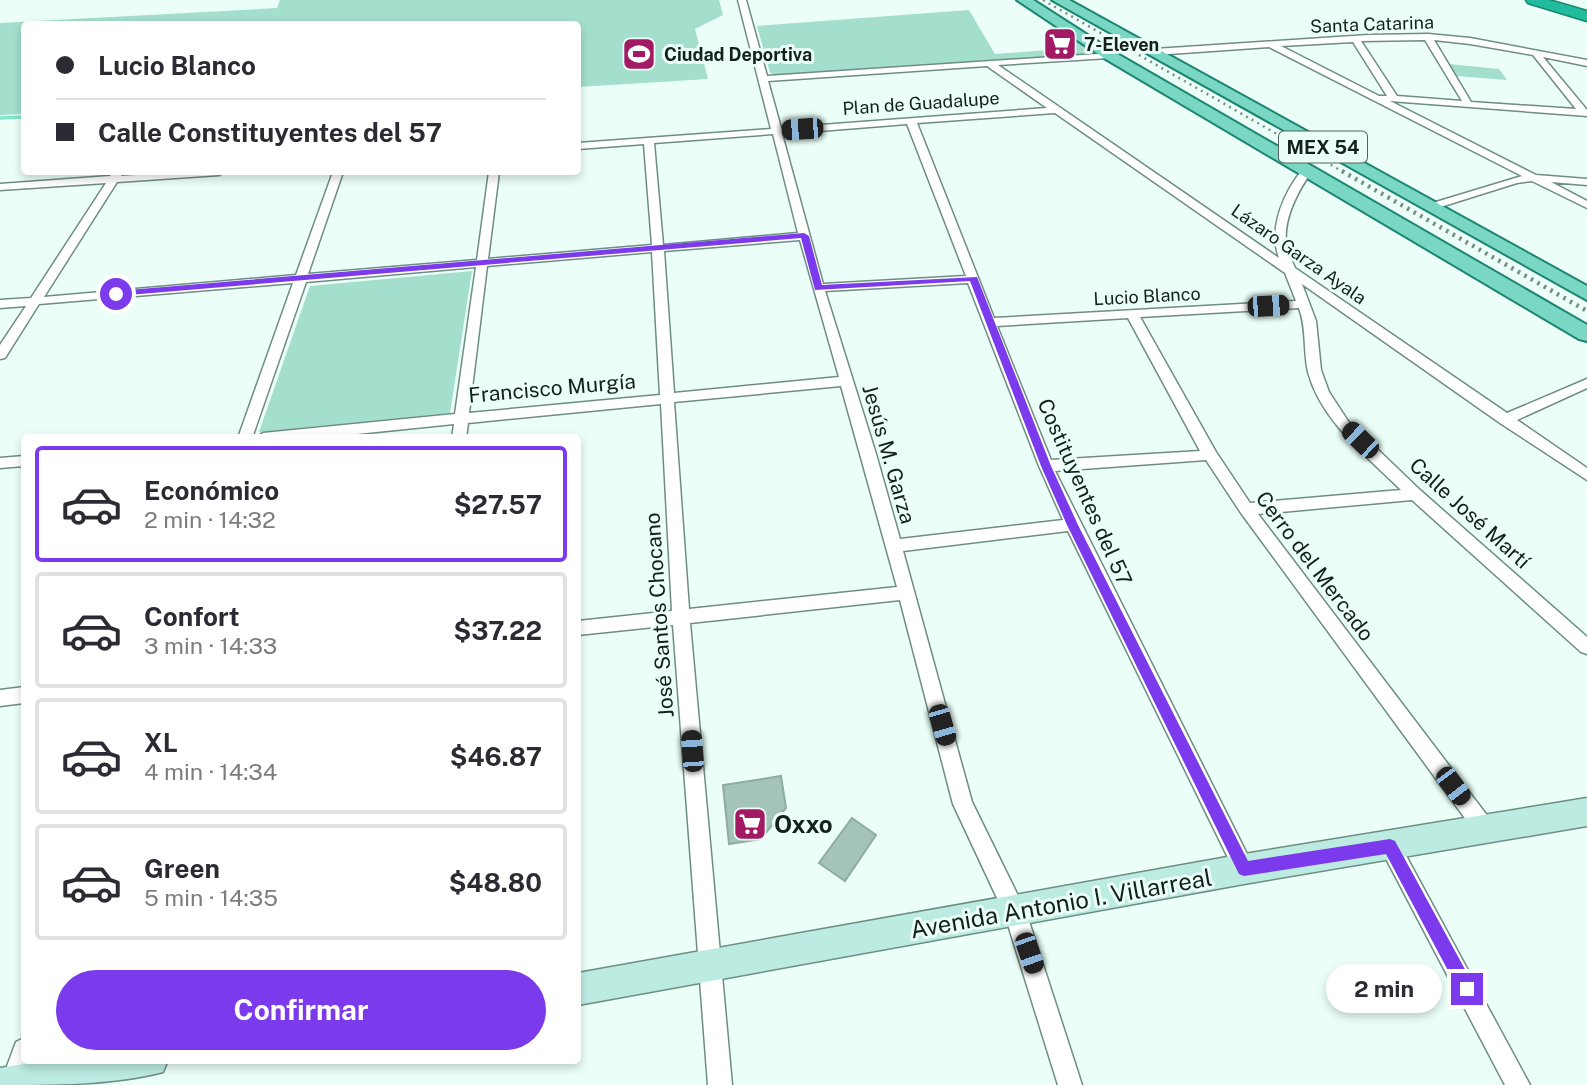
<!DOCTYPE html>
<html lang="es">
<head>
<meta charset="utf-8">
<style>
	:root { --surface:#fff; --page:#f2f2f3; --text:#2b2b33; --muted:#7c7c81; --line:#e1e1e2; --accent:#7c3aed }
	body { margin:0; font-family:"Public Sans",sans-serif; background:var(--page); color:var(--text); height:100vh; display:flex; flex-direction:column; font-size:26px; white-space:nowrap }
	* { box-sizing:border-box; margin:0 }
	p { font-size:23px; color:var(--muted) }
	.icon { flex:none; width:38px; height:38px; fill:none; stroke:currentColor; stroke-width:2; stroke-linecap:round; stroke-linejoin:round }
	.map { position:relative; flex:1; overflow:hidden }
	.panel { position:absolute; left:21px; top:434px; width:560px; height:630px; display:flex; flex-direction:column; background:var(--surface); border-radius:7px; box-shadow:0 4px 10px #0003 }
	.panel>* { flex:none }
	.banner { position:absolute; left:21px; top:21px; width:560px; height:154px; border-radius:7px; box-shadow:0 4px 10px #0003; display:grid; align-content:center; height:154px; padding:0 35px; background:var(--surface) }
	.end { position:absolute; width:32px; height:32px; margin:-16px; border:9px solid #7c3aed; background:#fff; box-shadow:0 0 0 4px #fff }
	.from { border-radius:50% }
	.bubble { position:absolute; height:49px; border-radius:24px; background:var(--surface); box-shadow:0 4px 10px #0003; font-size:23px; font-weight:700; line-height:49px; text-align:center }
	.car { position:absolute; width:21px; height:42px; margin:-21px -10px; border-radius:9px; box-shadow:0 0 5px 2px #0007; background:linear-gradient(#222 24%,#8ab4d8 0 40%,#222 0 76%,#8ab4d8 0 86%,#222 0) }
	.banner b { display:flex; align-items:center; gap:24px; height:66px; font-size:26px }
	.banner b+b { border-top:2px solid var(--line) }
	.banner i { width:18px; height:18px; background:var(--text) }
	ul { padding:12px 0 0; list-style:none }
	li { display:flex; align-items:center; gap:21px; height:116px; margin:0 14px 10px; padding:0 21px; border:4px solid var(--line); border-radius:7px }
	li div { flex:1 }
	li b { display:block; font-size:26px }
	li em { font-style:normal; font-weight:700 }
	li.on { border-color:var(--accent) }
	li>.icon { width:63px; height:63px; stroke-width:1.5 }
	.action { display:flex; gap:14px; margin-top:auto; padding:14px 35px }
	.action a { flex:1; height:80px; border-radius:42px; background:var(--accent); color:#fff; font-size:28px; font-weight:700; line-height:80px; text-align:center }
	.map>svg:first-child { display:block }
	.green { fill:#a4decd }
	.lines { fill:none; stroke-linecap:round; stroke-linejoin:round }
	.stream { stroke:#82e6cb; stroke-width:3.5 }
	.building { fill:#a4c4ba; stroke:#8daca2; stroke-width:2 }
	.street-casing { stroke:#6e8d83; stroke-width:3 }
	.secondary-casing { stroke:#6e8d83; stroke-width:3 }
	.primary-casing { stroke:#1c8570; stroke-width:4 }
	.highway-casing { stroke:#1c8570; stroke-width:3 }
	.street { fill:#fff; fill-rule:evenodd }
	.secondary { fill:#bcebe2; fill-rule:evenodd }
	.primary { fill:#7ad7c4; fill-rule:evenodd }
	.highway { fill:#21bc9d; fill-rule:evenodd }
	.rail-far1 { stroke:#7b8c86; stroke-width:2.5; stroke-dasharray:2 4.5; stroke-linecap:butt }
	.rail { stroke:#7b8c86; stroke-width:4.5; stroke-dasharray:2.5 5; stroke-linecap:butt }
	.route { fill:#7c3aed }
	.labels { text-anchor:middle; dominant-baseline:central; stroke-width:6; stroke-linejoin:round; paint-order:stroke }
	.far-street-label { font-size:18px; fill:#13201c; stroke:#ebfff8 }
	.far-poi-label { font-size:18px; font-weight:bold; fill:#13201c; stroke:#ebfff8; text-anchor:start }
	.shield { fill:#ebfff8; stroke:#54635e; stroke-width:2 }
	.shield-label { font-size:19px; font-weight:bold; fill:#13201c }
	.street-label { font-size:21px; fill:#13201c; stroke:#ebfff8 }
	.near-poi-label { font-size:24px; font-weight:bold; fill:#13201c; stroke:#ebfff8; text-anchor:start }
	.near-street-label { font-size:24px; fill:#13201c; stroke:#ebfff8 }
</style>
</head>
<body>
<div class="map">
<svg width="1587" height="1085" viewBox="0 0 1587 1085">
	<rect width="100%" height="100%" fill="#ebfff8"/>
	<path class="green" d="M 280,0 L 719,0 L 723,15 L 695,29 L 708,79 L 578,87 L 578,24 L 24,24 L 24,114 L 0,115 L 0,23 L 277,8 Z
		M 969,10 L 995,54 L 1073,48 L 1067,40 L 1077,39 L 1090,47 L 1082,55 L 782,76 L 770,73 L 757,26 Z
		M 1449,64 L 1499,69 L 1507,80 L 1456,76 Z
		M 472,271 L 450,413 L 259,432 L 310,286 Z"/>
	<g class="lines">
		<path class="stream" d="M 0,118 L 24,117"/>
	</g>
	<path class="building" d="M 781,776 L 786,808 L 761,839 L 729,844 L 723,785 Z
		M 852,818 L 876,835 L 845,881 L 819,863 Z"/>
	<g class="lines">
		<defs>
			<path id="street" d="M 738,0 L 746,0 L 767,76 L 1112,53 L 1112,57 L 1109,58 L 998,65 L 1279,258 C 1268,228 1284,191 1304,168 L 1312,168 L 1313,170 C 1298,190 1281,222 1287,248 C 1288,255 1293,262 1295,268 L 1507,413 L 1587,379 L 1587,388 L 1517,420 L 1587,468 L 1587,480 L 1500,423 L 1302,284 L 1316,321 L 1321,370 L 1329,392 L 1348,421 L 1420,490 L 1587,637 L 1587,654 L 1581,652 L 1412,500 L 1258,514 L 1492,822 L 1495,829 L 1492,836 L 1485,839 L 1478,836 L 1241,513 L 1206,460 L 1055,471 L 1251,862 L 1254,869 L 1251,876 L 1244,879 L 1237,876 L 1068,531 L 903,551 L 972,802 L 1026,912 L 1082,1085 L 1058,1085 L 1005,915 L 953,804 L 900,600 L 690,623 L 732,1085 L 708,1085 L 673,625 L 578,635 L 578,621 L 672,611 L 661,404 L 468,423 L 466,438 L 452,438 L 454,424 L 318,438 L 256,438 L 263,433 L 455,414 L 476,267 L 306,282 L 252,438 L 238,438 L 293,283 L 39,304 L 5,358 L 0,359 L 0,345 L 26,306 L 0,308 L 0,300 L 31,298 L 106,183 L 0,190 L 0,184 L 110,176 L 113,172 L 123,172 L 121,176 L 181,172 L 224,172 L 219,175 L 117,182 L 44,297 L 296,275 L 333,172 L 343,172 L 308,274 L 477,260 L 489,172 L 499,172 L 488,259 L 652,245 L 644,144 L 578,149 L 578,143 L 771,129 ZM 987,66 L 1047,108 L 781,128 L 768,81 ZM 1055,113 L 1285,273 L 1296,301 L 994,318 L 917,123 ZM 907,124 L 966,276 L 823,284 L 782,134 ZM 773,134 L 798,233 L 663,245 L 654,143 ZM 800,240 L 839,377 L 674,393 L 664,251 ZM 652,252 L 660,395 L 469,413 L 487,266 ZM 968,283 L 1039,466 L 1063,520 L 900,539 L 876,454 L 825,291 ZM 1299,308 C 1307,329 1303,351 1308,372 C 1321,421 1367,456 1401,490 L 1250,503 L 1216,452 L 1140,317 ZM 1128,318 L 1200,451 L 1051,460 L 997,326 ZM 841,386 L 897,587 L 689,609 L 674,402 Z
				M 1428,34 L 1470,38 L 1587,60 L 1587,66 L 1543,57 L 1587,110 L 1587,116 L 1390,101 L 1536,175 L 1587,179 L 1587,185 L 1551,182 L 1587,201 L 1587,208 L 1532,181 L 1517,183 L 1434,209 L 1426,209 L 1426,205 L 1522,176 L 1269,47 L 1155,55 L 1151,52 L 1155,49 L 1368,35 ZM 1425,40 L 1462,101 L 1397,96 L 1361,41 ZM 1434,40 L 1470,44 L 1533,55 L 1576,109 L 1471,102 ZM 1353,42 L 1387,96 L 1379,96 L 1281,46 Z
				M 24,456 L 24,466 L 0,468 L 0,458 Z
				M 24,687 L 24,703 L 0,706 L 0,690 Z
				M 1390,836 L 1397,839 L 1530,1085 L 1505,1085 L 1383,853 L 1380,846 L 1383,839 Z
				M 24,1038 L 24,1060 L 32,1060 L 24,1085 L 0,1085 L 16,1042 Z"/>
			<path id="secondary" d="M 1587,798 L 1587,826 L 1244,884 L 578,1005 L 578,973 L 1244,854 Z
				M 46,1060 L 168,1060 L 163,1072 C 113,1085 53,1085 0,1085 L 0,1068 Z"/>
			<path id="primary" d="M 1017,0 L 1033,0 L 1114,52 L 1587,325 L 1587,341 L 1579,339 L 1104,58 Z
				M 1052,0 L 1069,0 L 1587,286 L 1587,300 Z"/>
			<path id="highway" d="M 1526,0 L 1549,0 L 1587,11 L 1587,21 L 1528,3 Z"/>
		</defs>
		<use href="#street" class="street-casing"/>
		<use href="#secondary" class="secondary-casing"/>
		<use href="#primary" class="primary-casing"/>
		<use href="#highway" class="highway-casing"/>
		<use href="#street" class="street"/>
		<use href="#secondary" class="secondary"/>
		<use href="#primary" class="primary"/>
		<use href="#highway" class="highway"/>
		<path class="rail-far1" d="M 1043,0 L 1345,173"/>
		<path class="rail" d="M 1342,171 L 1587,311"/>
	</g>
	<path class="route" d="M 804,233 L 809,236 L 822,285 L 977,277 L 1051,466 L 1078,525 L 1248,861 L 1390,839 L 1395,841 L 1473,984 L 1475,989 L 1473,995 L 1467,997 L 1461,995 L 1386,854 L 1244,876 L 1239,874 L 1067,525 L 1041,466 L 970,281 L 815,290 L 801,238 L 116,296 L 111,294 L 116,291 Z"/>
	<defs>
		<symbol id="supermarket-square" viewBox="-11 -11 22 22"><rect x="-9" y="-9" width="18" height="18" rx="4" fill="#a31a64" stroke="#ebfff8"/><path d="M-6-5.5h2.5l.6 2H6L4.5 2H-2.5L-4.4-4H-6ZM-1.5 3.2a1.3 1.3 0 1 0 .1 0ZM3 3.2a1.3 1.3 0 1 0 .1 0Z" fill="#fff"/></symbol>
		<symbol id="stadium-square" viewBox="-11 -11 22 22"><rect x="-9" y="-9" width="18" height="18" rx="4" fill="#a31a64" stroke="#ebfff8"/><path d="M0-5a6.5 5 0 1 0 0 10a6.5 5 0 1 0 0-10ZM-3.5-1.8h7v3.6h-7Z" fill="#fff"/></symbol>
	</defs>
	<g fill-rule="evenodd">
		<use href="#supermarket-square" x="1041" y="25" width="38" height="38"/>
		<use href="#stadium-square" x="620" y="35" width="38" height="38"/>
		<use href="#supermarket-square" x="731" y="805" width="38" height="38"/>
	</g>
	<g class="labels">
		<g class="far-street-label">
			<text transform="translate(1372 24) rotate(-2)">Santa Catarina</text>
			<text transform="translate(921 103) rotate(-4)">Plan de Guadalupe</text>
			<text transform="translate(1299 254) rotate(35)">Lázaro Garza Ayala</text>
			<text transform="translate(1147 296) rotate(-3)">Lucio Blanco</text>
		</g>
		<g class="far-poi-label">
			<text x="1084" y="44">7-Eleven</text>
			<text x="664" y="54">Ciudad Deportiva</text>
		</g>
		<rect class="shield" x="1279" y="131.5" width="88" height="31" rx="5"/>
		<g class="shield-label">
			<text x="1323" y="147">MEX 54</text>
		</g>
		<g class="street-label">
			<text transform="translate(552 388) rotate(-5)">Francisco Murgía</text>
			<text transform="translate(889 454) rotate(74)">Jesús M. Garza</text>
			<text transform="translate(1085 492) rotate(66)">Costituyentes del 57</text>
			<text transform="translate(1470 513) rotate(42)">Calle José Martí</text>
			<text transform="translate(1315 566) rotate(53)">Cerro del Mercado</text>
			<text transform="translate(659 615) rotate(-94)">José Santos Chocano</text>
		</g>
		<g class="near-poi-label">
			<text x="774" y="824">Oxxo</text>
		</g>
		<g class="near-street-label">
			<text transform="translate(1061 903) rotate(-10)">Avenida Antonio I. Villarreal</text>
		</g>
	</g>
</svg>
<i class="end from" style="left:116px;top:294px"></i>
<i class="end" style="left:1467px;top:989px"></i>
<div class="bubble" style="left:1326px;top:964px;width:116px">2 min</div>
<i class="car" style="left:802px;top:129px;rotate:266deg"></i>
<i class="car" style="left:1268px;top:306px;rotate:87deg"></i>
<i class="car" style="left:1360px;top:440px;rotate:314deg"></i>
<i class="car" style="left:942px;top:725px;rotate:164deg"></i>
<i class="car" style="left:692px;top:751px;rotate:356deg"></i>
<i class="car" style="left:1453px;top:786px;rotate:143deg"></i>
<i class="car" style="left:1029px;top:953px;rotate:161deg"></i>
<div class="banner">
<b><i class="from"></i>Lucio Blanco</b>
<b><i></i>Calle Constituyentes del 57</b>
</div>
<section class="panel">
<ul>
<li class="on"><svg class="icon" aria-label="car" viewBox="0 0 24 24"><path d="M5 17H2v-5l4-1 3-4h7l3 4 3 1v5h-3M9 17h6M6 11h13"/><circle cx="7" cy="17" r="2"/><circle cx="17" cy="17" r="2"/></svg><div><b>Económico</b><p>2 min · 14:32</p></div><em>$27.57</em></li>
<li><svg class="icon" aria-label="car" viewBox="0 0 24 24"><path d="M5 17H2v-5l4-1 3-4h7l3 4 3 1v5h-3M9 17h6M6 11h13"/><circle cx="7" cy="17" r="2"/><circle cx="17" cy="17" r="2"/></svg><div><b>Confort</b><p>3 min · 14:33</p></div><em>$37.22</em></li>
<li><svg class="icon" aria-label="car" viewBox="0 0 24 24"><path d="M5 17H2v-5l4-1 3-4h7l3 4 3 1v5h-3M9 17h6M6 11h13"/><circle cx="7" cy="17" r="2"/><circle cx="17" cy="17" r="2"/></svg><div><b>XL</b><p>4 min · 14:34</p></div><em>$46.87</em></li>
<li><svg class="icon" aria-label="car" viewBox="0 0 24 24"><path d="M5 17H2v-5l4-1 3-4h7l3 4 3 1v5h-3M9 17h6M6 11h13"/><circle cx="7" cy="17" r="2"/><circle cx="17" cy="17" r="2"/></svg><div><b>Green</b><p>5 min · 14:35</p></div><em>$48.80</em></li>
</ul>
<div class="action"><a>Confirmar</a></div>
</section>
</div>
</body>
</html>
